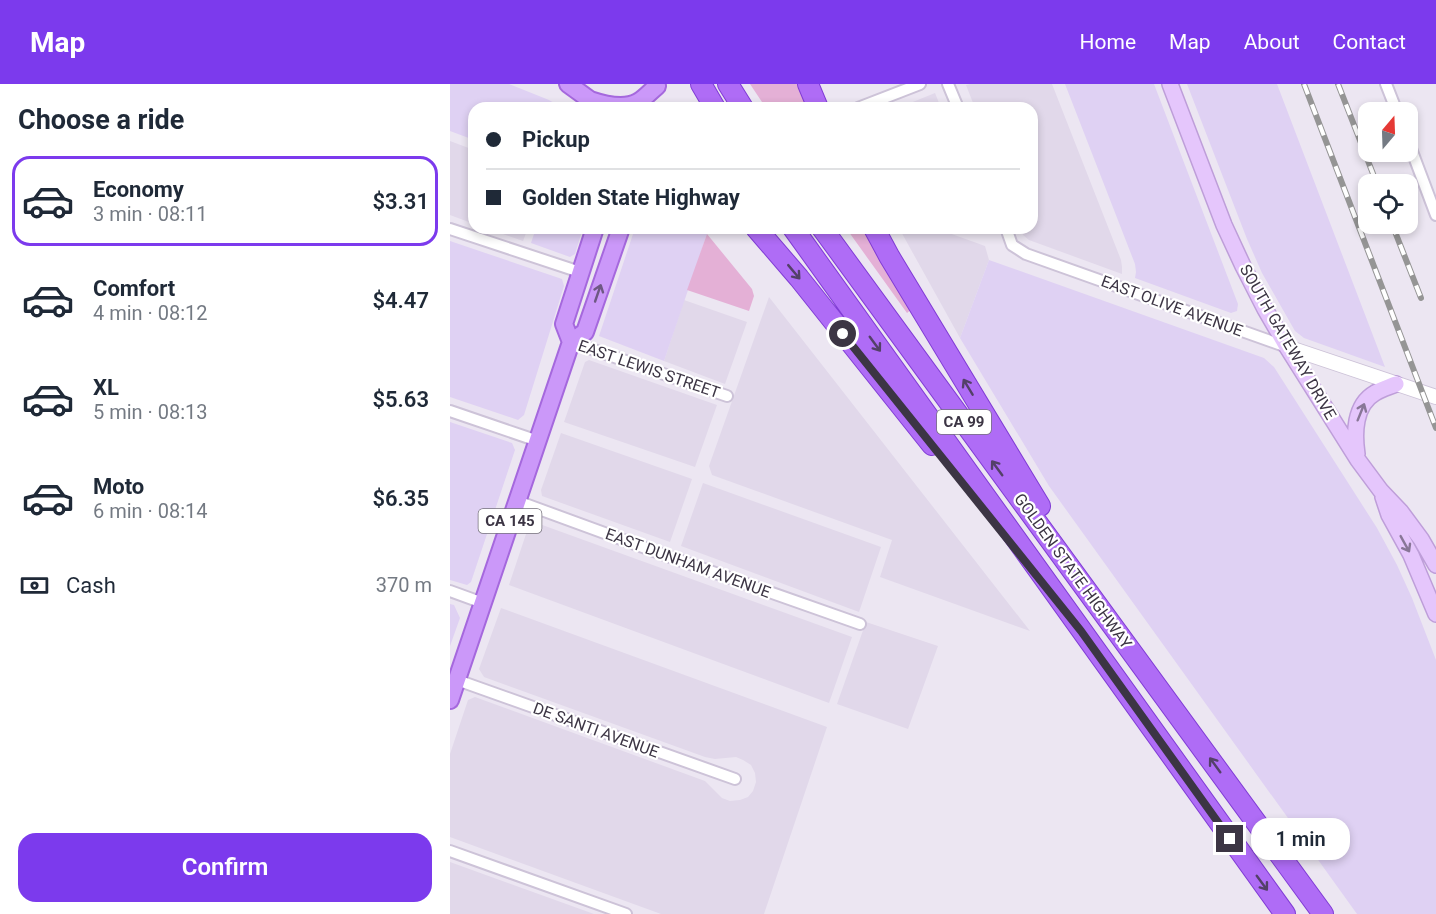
<!DOCTYPE html>
<html lang="en">
<head>
<meta charset="utf-8">
<style>
	:root { --surface:#fff; --page:#f6f6f7; --text:#1f2937; --muted:#747a83; --line:#e0e1e3; --accent:#7c3aed }
	body { margin:0; font-family:Roboto,sans-serif; background:var(--page); color:var(--text); height:100vh; display:flex; flex-direction:column; font-size:22px; white-space:nowrap }
	* { box-sizing:border-box; margin:0 }
	p { font-size:20px; color:var(--muted) }
	.icon { flex:none; width:33px; height:33px; fill:none; stroke:currentColor; stroke-width:2; stroke-linecap:round; stroke-linejoin:round }
	.map { position:relative; flex:1; overflow:hidden }
	.panel { display:flex; flex-direction:column; background:var(--surface); width:450px }
	.panel>* { flex:none }
	.banner { position:absolute; left:18px; top:18px; width:570px; height:132px; border-radius:18px; box-shadow:0 3px 9px #0003; display:grid; align-content:center; height:132px; padding:0 18px; background:var(--surface) }
	.needle { width:39px; rotate:19deg }
	.fabs { position:absolute; left:908px; top:18px; display:grid; gap:12px }
	.fabs a { display:grid; place-items:center; width:60px; height:60px; border-radius:12px; background:var(--surface); box-shadow:0 3px 9px #0003; font-size:30px }
	.end { position:absolute; width:27px; height:27px; margin:-14px; border:8px solid #3c3544; background:#fff; box-shadow:0 0 0 3px #fff }
	.from { border-radius:50% }
	.bubble { position:absolute; height:42px; border-radius:18px; background:var(--surface); box-shadow:0 3px 9px #0003; font-size:20px; font-weight:600; line-height:42px; text-align:center }
	.banner b { display:flex; align-items:center; gap:21px; height:57px; font-size:22px }
	.banner b+b { border-top:2px solid var(--line) }
	.banner i { width:15px; height:15px; background:var(--text) }
	ul { padding:0; list-style:none }
	li { display:flex; align-items:center; gap:18px; height:90px; margin:0 12px 9px; padding:0 6px; border:3px solid transparent; border-radius:18px }
	li div { flex:1 }
	li b { display:block; font-size:22px }
	li em { font-style:normal; font-weight:600 }
	li.active { border-color:var(--accent) }
	li>.icon { width:54px; height:54px; stroke-width:1.5 }
	h2 { padding:0 18px; font-size:27px; line-height:72px }
	.pay { display:flex; align-items:center; gap:15px; height:66px; padding:0 18px; font-size:22px }
	.pay p { margin-inline-start:auto }
	.primary-button { display:flex; gap:12px; margin-top:auto; padding:12px 18px }
	.primary-button a { flex:1; height:69px; border-radius:18px; background:var(--accent); color:#fff; font-size:24px; font-weight:600; line-height:69px; text-align:center }
	header { display:flex; align-items:center; gap:36px; box-sizing:border-box; height:84px; padding:0 30px; background:var(--accent); color:#fff }
	header strong { font-size:28px }
	nav { display:flex; gap:33px; margin-inline-start:auto; font-size:21px }
	main { display:flex; flex:1; min-height:0 }
	.map>svg:first-child { display:block }
	.residential { fill:#e1d8ea }
	.commercial { fill:#dfd1f3 }
	.green { fill:#e4b0d6 }
	.lines { fill:none; stroke-linecap:round; stroke-linejoin:round }
	.minor-casing { stroke:#cdc3d8; stroke-width:14 }
	.tertiary-casing { stroke:#cdc3d8; stroke-width:16 }
	.secondary-casing { stroke:#be9ed9; stroke-width:18 }
	.primary-casing { stroke:#a568dd; stroke-width:20 }
	.motorway-casing { stroke:#813dd5; stroke-width:22 }
	.minor { stroke:#fff; stroke-width:10 }
	.tertiary { stroke:#fff; stroke-width:14 }
	.secondary { stroke:#e5c6fc; stroke-width:15 }
	.primary { stroke:#cb98f9; stroke-width:16 }
	.motorway { stroke:#af6cf6; stroke-width:20 }
	.rail-casing { stroke:#959595; stroke-width:6 }
	.rail { stroke:#fff; stroke-width:4; stroke-dasharray:11; stroke-linecap:butt }
	.oneway { stroke:#534068 }
	.oneway2 { stroke:#6e5883 }
	.oneway3 { stroke:#887697 }
	.route { stroke:#3c3544; stroke-width:8 }
	.labels { text-anchor:middle; dominant-baseline:central; stroke-width:4.5; stroke-linejoin:round; paint-order:stroke }
	.shield { fill:#fff; stroke:#76727c; stroke-width:1.5 }
	.shield-label { font-size:15px; font-weight:bold; fill:#3c3544 }
	.street-label { font-size:16px; fill:#3c3544; stroke:#fff }
</style>
</head>
<body>
<header>
<strong>Map</strong>
<nav><a>Home</a><a>Map</a><a>About</a><a>Contact</a></nav>
</header>
<main>
<section class="panel">
<h2>Choose a ride</h2>
<ul>
<li class="active"><svg class="icon" aria-label="car" viewBox="0 0 24 24"><path d="M5 17H2v-5l4-1 3-4h7l3 4 3 1v5h-3M9 17h6M6 11h13"/><circle cx="7" cy="17" r="2"/><circle cx="17" cy="17" r="2"/></svg><div><b>Economy</b><p>3 min · 08:11</p></div><em>$3.31</em></li>
<li><svg class="icon" aria-label="car" viewBox="0 0 24 24"><path d="M5 17H2v-5l4-1 3-4h7l3 4 3 1v5h-3M9 17h6M6 11h13"/><circle cx="7" cy="17" r="2"/><circle cx="17" cy="17" r="2"/></svg><div><b>Comfort</b><p>4 min · 08:12</p></div><em>$4.47</em></li>
<li><svg class="icon" aria-label="car" viewBox="0 0 24 24"><path d="M5 17H2v-5l4-1 3-4h7l3 4 3 1v5h-3M9 17h6M6 11h13"/><circle cx="7" cy="17" r="2"/><circle cx="17" cy="17" r="2"/></svg><div><b>XL</b><p>5 min · 08:13</p></div><em>$5.63</em></li>
<li><svg class="icon" aria-label="car" viewBox="0 0 24 24"><path d="M5 17H2v-5l4-1 3-4h7l3 4 3 1v5h-3M9 17h6M6 11h13"/><circle cx="7" cy="17" r="2"/><circle cx="17" cy="17" r="2"/></svg><div><b>Moto</b><p>6 min · 08:14</p></div><em>$6.35</em></li>
</ul>
<div class="pay"><svg class="icon" aria-label="cash" viewBox="0 0 24 24"><path d="M3 7h18v10H3z"/><circle cx="12" cy="12" r="2"/></svg>Cash<p>370 m</p></div>
<div class="primary-button"><a>Confirm</a></div>
</section>
<div class="map">
<svg width="986" height="830" viewBox="0 0 986 830">
	<rect width="100%" height="100%" fill="#ece6f2"/>
	<path class="residential" d="M 520,0 L 602,0 L 671,176 L 672,183 L 672,190 L 579,156 L 573,151 L 571,144 L 582,144 L 582,24 L 525,24 L 516,1 Z
		M 485,9 L 491,24 L 448,24 Z
		M 0,57 L 24,66 L 24,140 L 0,131 Z
		M 36,144 L 78,144 L 73,157 Z
		M 449,144 L 485,144 L 535,162 L 539,176 L 510,254 Z
		M 319,213 L 580,547 L 430,493 L 442,456 L 262,391 L 259,382 Z
		M 234,216 L 297,238 L 275,300 L 214,277 Z
		M 139,276 L 267,321 L 245,383 L 114,338 L 135,278 Z
		M 111,349 L 242,395 L 220,458 L 92,412 L 91,406 Z
		M 253,399 L 431,463 L 409,528 L 231,462 Z
		M 84,438 L 402,553 L 379,619 L 59,501 L 79,441 Z
		M 51,524 L 377,643 L 314,830 L 211,830 L 0,753 L 0,670 L 18,616 L 25,613 L 255,697 L 272,714 L 280,717 L 290,716 L 298,713 L 303,707 L 306,698 L 305,689 L 301,681 L 293,676 L 286,673 L 265,675 L 255,673 L 34,593 L 29,585 Z
		M 416,538 L 488,562 L 458,645 L 387,620 Z
		M 0,778 L 144,830 L 0,830 Z"/>
	<path class="commercial" d="M 0,0 L 59,0 L 99,16 L 113,24 L 24,24 L 24,56 L 0,47 Z
		M 615,0 L 704,0 L 788,220 L 787,227 L 781,229 L 685,194 L 686,188 L 685,180 Z
		M 737,0 L 827,0 L 935,283 L 854,254 L 845,247 L 812,189 L 797,155 Z
		M 86,144 L 133,144 L 125,170 L 120,173 L 81,159 Z
		M 185,144 L 251,144 L 257,150 L 214,277 L 149,252 Z
		M 0,157 L 112,195 L 114,202 L 74,331 L 68,336 L 0,313 Z
		M 539,176 L 814,274 L 824,283 L 927,444 L 947,481 L 962,514 L 986,576 L 986,830 L 907,830 L 599,402 L 510,254 Z
		M 0,338 L 62,359 L 65,366 L 21,498 L 17,501 L 0,496 Z
		M 0,520 L 4,521 L 10,534 L 0,562 Z"/>
	<path class="green" d="M 300,0 L 350,0 L 362,24 L 316,24 Z
		M 396,144 L 417,144 L 463,224 L 457,229 Z
		M 257,150 L 302,205 L 304,212 L 299,227 L 237,206 Z"/>
	<g class="lines">
		<defs>
			<path id="minor" d="M 498,0 L 508,24
				M 936,0 L 947,28
				M 408,24 L 470,0
				M 957,54 L 986,131
				M 556,144 L 562,161 L 576,170 L 837,263
				M 0,145 L 130,188
				M 121,258 L 277,312
				M 0,327 L 88,357
				M 67,417 L 220,473 L 410,540
				M 0,507 L 33,519
				M 7,596 L 285,695
				M 0,767 L 176,830"/>
			<path id="tertiary" d="M 837,263 L 986,313"/>
			<path id="secondary" d="M 720,0 L 774,141 L 793,182 L 815,225 L 837,263 L 908,376 L 931,407 L 951,428 L 971,455 L 986,481
				M 907,370 C 904,350 904,321 925,309 C 931,305 939,303 946,300
				M 933,413 L 939,431 L 961,471 L 986,530"/>
			<path id="primary" d="M 118,0 L 147,21
				M 140,16 C 155,21 174,26 188,18 C 195,14 201,7 207,2
				M 121,258 L 114,240 L 145,144
				M 0,616 L 121,258 L 135,248 L 171,144"/>
			<path id="motorway" d="M 251,0 L 265,24
				M 278,0 L 293,24
				M 358,0 L 368,24
				M 306,144 L 349,194 L 482,361
				M 343,144 L 835,830
				M 372,144 L 873,830
				M 424,144 L 439,172 L 590,422"/>
		</defs>
		<use href="#minor" class="minor-casing"/>
		<use href="#tertiary" class="tertiary-casing"/>
		<use href="#secondary" class="secondary-casing"/>
		<use href="#primary" class="primary-casing"/>
		<use href="#motorway" class="motorway-casing"/>
		<use href="#minor" class="minor"/>
		<use href="#tertiary" class="tertiary"/>
		<use href="#secondary" class="secondary"/>
		<use href="#primary" class="primary"/>
		<use href="#motorway" class="motorway"/>
		<defs>
			<path id="rail" d="M 854,0 L 986,344
				M 888,0 L 927,100
				M 942,140 L 971,214"/>
		</defs>
		<use href="#rail" class="rail-casing"/>
		<use href="#rail" class="rail"/>
	</g>
	<defs><path id="oneway-shaft" d="M-6 0H5M1.5-3L5.5 0L1.5 3" fill="none" stroke-width="1.6" stroke-linecap="round" stroke-linejoin="round" transform="scale(1.5)"/></defs>
	<g class="oneway">
		<use href="#oneway-shaft" transform="translate(344 188) rotate(50)"/>
		<use href="#oneway-shaft" transform="translate(425 260) rotate(54)"/>
		<use href="#oneway-shaft" transform="translate(518 303) rotate(-121)"/>
		<use href="#oneway-shaft" transform="translate(547 384) rotate(-126)"/>
		<use href="#oneway-shaft" transform="translate(765 681) rotate(-126)"/>
		<use href="#oneway-shaft" transform="translate(812 799) rotate(54)"/>
	</g>
	<use class="oneway2" href="#oneway-shaft" transform="translate(148 209) rotate(-71)"/>
	<g class="oneway3">
		<use href="#oneway-shaft" transform="translate(911 328) rotate(-68)"/>
		<use href="#oneway-shaft" transform="translate(955 460) rotate(61)"/>
	</g>
	<g class="lines">
		<path class="route" d="M 393,250 L 631,547 L 780,755"/>
	</g>
	<g class="labels">
		<g class="shield">
			<rect x="487" y="326" width="54" height="24" rx="4.5"/>
			<rect x="28.5" y="425" width="63" height="24" rx="4.5"/>
		</g>
		<g class="shield-label">
			<text x="514" y="338">CA 99</text>
			<text x="60" y="437">CA 145</text>
		</g>
		<g class="street-label">
			<text transform="translate(722 222) rotate(20)">EAST OLIVE AVENUE</text>
			<text transform="translate(838 258) rotate(60)">SOUTH GATEWAY DRIVE</text>
			<text transform="translate(199 285) rotate(19)">EAST LEWIS STREET</text>
			<text transform="translate(238 479) rotate(20)">EAST DUNHAM AVENUE</text>
			<text transform="translate(623 487) rotate(54)">GOLDEN STATE HIGHWAY</text>
			<text transform="translate(146 646) rotate(20)">DE SANTI AVENUE</text>
		</g>
	</g>
</svg>
<div class="fabs">
<a><svg class="needle" viewBox="-14 -14 28 28"><path d="M0-13l5 13h-10z" fill="#e53935"/><path d="M0 13l5-13h-10z" fill="#747a83"/></svg></a>
<a><svg class="icon" aria-label="locate" viewBox="0 0 24 24"><circle cx="12" cy="12" r="6"/><path d="M12 2v4M12 18v4M2 12h4M18 12h4"/></svg></a>
</div>
<i class="end from" style="left:393px;top:250px"></i>
<i class="end" style="left:780px;top:755px"></i>
<div class="bubble" style="left:801px;top:734px;width:99px">1 min</div>
<div class="banner">
<b><i class="from"></i>Pickup</b>
<b><i></i>Golden State Highway</b>
</div>
</div>
</main>
</body>
</html>
